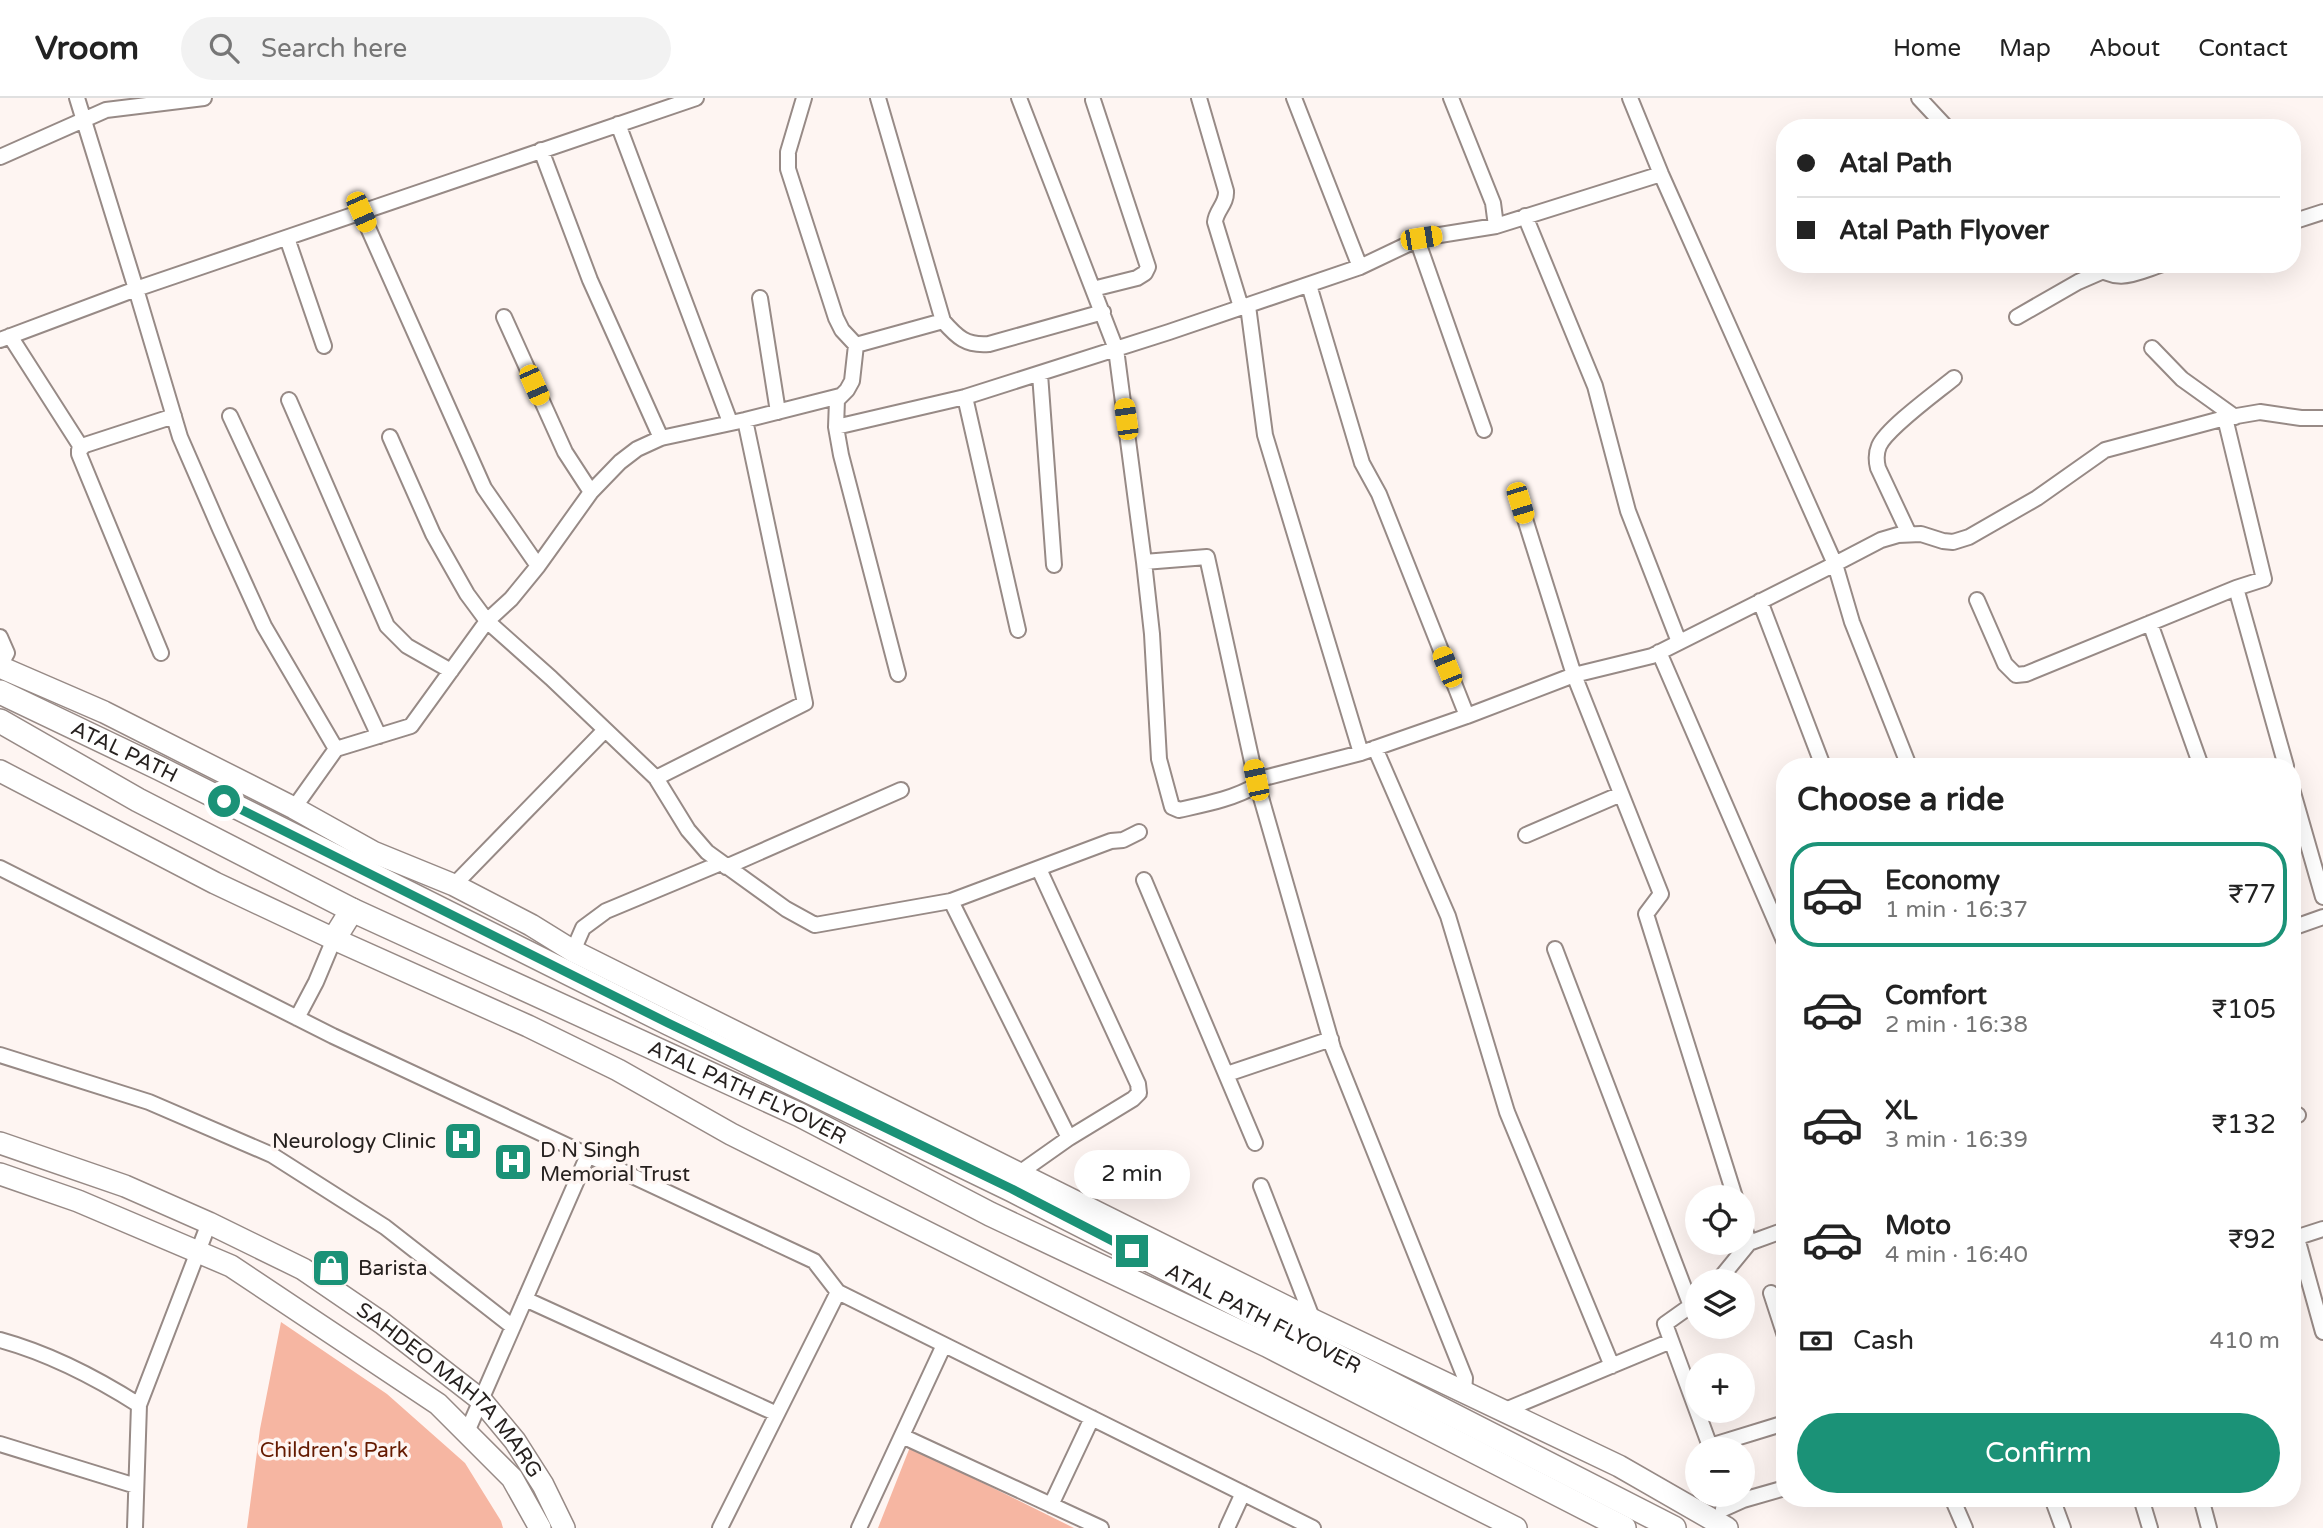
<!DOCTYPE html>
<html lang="en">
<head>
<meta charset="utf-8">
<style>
	:root { --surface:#fff; --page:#f2f2f2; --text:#222; --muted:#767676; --line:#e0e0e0; --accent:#1b9277 }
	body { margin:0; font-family:"Varela Round",sans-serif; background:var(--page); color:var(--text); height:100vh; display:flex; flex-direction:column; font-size:26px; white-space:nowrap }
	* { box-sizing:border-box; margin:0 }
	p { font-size:23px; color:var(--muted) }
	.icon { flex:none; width:38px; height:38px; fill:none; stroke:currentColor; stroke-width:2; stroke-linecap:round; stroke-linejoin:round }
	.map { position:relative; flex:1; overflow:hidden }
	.panel { position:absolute; left:1776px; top:660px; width:525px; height:749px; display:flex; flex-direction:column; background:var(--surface); border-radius:28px; box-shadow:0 7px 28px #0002 }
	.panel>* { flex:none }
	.hud { position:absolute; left:1776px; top:21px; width:525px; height:154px; border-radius:28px; box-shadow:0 7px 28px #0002; display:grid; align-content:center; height:154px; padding:0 21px; background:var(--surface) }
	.fabs { position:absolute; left:1685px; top:1087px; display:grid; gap:14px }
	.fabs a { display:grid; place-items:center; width:70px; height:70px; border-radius:50%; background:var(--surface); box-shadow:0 7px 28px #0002; font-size:35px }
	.end { position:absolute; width:32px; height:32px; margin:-16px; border:9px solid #1b9277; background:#fff; box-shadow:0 0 0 4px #fff }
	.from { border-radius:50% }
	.bubble { position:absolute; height:49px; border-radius:24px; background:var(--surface); box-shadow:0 7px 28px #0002; font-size:23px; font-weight:600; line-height:49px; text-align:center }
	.car { position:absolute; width:21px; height:42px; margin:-21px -10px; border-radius:9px; box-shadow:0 0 5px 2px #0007; background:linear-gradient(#f5c518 24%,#345 0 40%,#f5c518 0 76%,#345 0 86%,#f5c518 0) }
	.hud b { display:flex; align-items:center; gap:24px; height:66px; font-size:26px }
	.hud b+b { border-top:2px solid var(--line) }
	.hud i { width:18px; height:18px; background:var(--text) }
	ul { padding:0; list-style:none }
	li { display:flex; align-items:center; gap:21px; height:105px; margin:0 14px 10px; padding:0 7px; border:4px solid transparent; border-radius:28px }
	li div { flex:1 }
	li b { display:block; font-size:26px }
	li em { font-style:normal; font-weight:600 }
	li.selected { border-color:var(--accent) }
	li>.icon { width:63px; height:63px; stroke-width:1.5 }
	h2 { padding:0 21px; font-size:32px; line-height:84px }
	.pay { display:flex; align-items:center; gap:18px; height:77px; padding:0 21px; font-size:26px }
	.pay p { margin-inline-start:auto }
	.action { display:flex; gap:14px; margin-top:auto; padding:14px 21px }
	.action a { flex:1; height:80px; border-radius:42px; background:var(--accent); color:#fff; font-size:28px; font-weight:600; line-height:80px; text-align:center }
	header { display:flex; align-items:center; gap:42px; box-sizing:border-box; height:98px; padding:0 35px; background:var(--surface); border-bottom:2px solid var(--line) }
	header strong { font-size:33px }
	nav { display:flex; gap:38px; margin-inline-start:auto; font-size:24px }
	.search { width:490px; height:63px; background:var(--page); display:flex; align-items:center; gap:18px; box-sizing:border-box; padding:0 24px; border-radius:38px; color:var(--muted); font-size:26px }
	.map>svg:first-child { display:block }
	.green { fill:#f6b6a2 }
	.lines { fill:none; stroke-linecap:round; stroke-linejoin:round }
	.street-casing { stroke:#978a86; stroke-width:18 }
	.secondary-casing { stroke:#978a86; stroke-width:24 }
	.primary-casing { stroke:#978a86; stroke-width:26 }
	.street { stroke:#fff; stroke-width:14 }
	.secondary { stroke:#fff; stroke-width:21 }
	.primary { stroke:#fff; stroke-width:23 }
	.route { stroke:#1b9277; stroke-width:9 }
	.labels { text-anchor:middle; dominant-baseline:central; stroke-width:7; stroke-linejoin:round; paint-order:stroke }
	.street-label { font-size:21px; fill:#26211f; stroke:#fef5f2 }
	.poi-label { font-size:21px; fill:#26211f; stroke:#fef5f2; text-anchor:start }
	.park-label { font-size:21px; fill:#641a00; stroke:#fef5f2 }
</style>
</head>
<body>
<header>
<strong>Vroom</strong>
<div class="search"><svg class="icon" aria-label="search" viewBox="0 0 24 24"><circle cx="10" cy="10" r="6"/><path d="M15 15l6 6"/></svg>Search here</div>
<nav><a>Home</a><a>Map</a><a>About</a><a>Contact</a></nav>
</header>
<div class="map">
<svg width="2323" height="1430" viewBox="0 0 2323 1430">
	<rect width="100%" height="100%" fill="#fef5f2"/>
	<path class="green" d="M 281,1224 L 387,1296 L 465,1365 L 501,1423 L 503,1430 L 247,1430 L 260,1331 Z
		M 910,1349 L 1074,1430 L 878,1430 Z"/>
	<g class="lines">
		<defs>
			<path id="street" d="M 804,0 L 788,54 L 788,71 L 836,220 L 842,232 L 856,247
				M 878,0 L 943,223 C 957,239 966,248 989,246 L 1103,214
				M 1019,0 L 1116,251 L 1144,464 L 1207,459 L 1256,682 L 1333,950 L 1465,1280 L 1464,1294
				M 1199,0 L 1226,93 C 1227,106 1216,112 1215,124 L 1241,209
				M 1294,0 L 1360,169
				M 1451,0 L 1493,105 L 1496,128
				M 1919,0 L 1947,30
				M 1093,2 L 1148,169 L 1145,175 L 1137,180 L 1093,191
				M 618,26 L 730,324
				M 541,52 L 590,182 L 661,340
				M 0,59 L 106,12 L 204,0
				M 361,114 L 484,390 L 538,468
				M 1525,118 L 1595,288 L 1628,413 L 1679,544
				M 2292,124 L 2323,114
				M 287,140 L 324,248
				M 1421,140 L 1419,147 L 1484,332
				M 2092,166 C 2118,187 2135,175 2163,166
				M 1309,187 L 1362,365 L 1379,396 L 1467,618
				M 760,200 L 778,314
				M 1248,208 L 1265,337 L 1361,655
				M 504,219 L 565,354 L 591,394
				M 2017,219 L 2078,184 L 2101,174
				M 10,238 L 81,349
				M 0,242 L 136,191 L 77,0
				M 2152,250 L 2182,281 L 2235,319
				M 1040,276 L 1054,467
				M 965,299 L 1018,532
				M 289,302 L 387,528 L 407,548 L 451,573
				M 230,318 L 379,638
				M 2225,320 L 2264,481 L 2236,490
				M 836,329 L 965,299 L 1169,234 L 1360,169 L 1421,140 L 1496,128 L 1661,76
				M 390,339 L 433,436 L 467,496 L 487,523 L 551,580 L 656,680 L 688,732 L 707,754 L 786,811 L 815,827 L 951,803 L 1111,743 L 1123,742 L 1139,734
				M 1520,405 L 1574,577 L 1661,796 L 1646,816 L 1735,1099
				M 1909,436 L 1878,370 C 1876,362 1876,355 1879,348 C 1887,330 1937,294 1954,280
				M 1144,464 L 1152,536 L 1159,661 L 1172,709 L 1179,712 C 1206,706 1233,701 1257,687
				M 1977,502 L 2005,566 L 2016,577 L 2026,576 L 2236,490 L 2286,668
				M 1760,503 L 1823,668
				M 2150,525 L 2201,668
				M 0,539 L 7,555 L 0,568
				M 1659,554 L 1785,845
				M 161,555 L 79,356 L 79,352 L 85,347 L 174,318
				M 898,576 L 841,357 L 836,329 L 837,302 L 847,292 L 852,283 L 856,247 L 943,223
				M 1375,650 L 1448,818 L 1507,1014 L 1612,1268
				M 336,651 L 264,528 L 220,431 L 180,339 L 136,191 L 696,0
				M 1909,668 L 1852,524 L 1835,466 L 1881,442 L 1898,437 L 1921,436 L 1943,443 L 1953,444 L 1969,439 L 2037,400 L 2105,352 L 2225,320 L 2260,314 L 2301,320 L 2323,320
				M 656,680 L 805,605 L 745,322
				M 1256,682 L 1361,655 L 1467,618 L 1574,577 L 1652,558 L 1835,466 L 1661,76 L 1630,0
				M 2292,691 L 2323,799
				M 294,710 L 336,651 L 411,628 L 487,523 L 511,501 L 538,468 L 591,394 L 620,364 L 637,351 L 661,340 L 745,322 L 840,298
				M 1526,737 L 1621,696
				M 726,769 L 901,692
				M 0,770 L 333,938 L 814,1163 L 838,1194 L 1313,1430
				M 1144,782 L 1255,1045
				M 454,787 L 605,632
				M 951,803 L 1069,1040
				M 2292,830 L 2323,819
				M 1555,851 L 1691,1208
				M 573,853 L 583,830 L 606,813 L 721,765
				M 297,920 L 316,884 L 334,841
				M 0,957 L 149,1004 L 272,1057 L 385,1129 L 513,1229
				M 1227,976 L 1331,941
				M 2292,1019 L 2298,1017
				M 1018,1076 L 1069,1040 L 1133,1001 L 1139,995 L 1138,986 L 1039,771
				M 1261,1088 L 1313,1222
				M 1743,1125 L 1749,1145
				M 2297,1140 L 2323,1234
				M 2292,1141 L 2323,1131
				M 1718,1183 L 1749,1145 L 1785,1132
				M 1771,1195 L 1785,1238
				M 525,1201 L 777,1316
				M 1696,1204 L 1665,1226 L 1711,1351
				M 0,1242 C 51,1256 95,1279 139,1307
				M 1503,1313 L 1671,1243
				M 467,1334 L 588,1057
				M 902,1338 L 1101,1430
				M 0,1346 L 136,1388
				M 1710,1348 L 1785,1325
				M 1952,1400 L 1965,1430
				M 2052,1400 L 2063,1430
				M 2141,1400 L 2150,1430
				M 2201,1400 L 2209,1430
				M 1051,1407 L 1092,1320
				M 1723,1411 L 1743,1402 L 1785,1390
				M 135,1430 L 139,1307 L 209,1125
				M 720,1430 L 838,1194
				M 859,1430 L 944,1247
				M 1227,1430 L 1243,1395"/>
			<g id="secondary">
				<path d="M 0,569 L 104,614 L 294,710 L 373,754 L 454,787 L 531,827 L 573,853 L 1313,1222 L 1619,1368 L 1727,1430"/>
				<path d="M 0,673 L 215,785 L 334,841 L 528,928 L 618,972 L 731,1036 L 1516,1430"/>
				<path id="s1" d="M 0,1045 L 125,1088 L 209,1125 L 303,1171 L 382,1225 L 481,1302 L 515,1343 L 543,1387 L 564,1430"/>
				<path d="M 0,1076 L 78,1103 L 231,1168 L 438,1306 L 512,1380 L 540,1430"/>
			</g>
			<g id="primary">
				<path id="s2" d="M 0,594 L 159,670 L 668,925 L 1012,1092 L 1674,1430"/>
				<path id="s3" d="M 0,623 L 138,702 L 352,812 L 800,1017 L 990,1116 L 1267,1247 L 1624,1430"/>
				<path d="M 334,841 L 352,812"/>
			</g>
		</defs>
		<use href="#street" class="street-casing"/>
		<use href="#secondary" class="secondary-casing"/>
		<use href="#primary" class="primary-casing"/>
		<use href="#street" class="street"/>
		<use href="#secondary" class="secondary"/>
		<use href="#primary" class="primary"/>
	</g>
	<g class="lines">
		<path class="route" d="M 224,703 L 668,925 L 1012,1091 L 1132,1153"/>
	</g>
	<defs>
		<symbol id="hospital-square" viewBox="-11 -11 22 22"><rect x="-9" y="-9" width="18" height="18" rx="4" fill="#1b9277" stroke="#fef5f2"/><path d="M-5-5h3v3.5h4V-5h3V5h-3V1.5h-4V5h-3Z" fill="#fff"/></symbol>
		<symbol id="shop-square" viewBox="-11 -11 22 22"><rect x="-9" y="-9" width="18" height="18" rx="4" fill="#1b9277" stroke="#fef5f2"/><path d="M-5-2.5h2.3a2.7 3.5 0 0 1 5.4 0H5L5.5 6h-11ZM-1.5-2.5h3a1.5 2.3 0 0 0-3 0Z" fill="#fff"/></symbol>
	</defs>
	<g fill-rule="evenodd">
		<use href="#hospital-square" x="441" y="1021" width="44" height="44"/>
		<use href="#hospital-square" x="491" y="1042" width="44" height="44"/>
		<use href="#shop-square" x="309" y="1148" width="44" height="44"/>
	</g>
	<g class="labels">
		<g class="street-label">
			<text stroke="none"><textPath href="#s2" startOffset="138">ATAL PATH</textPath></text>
			<text stroke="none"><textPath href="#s3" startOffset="835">ATAL PATH FLYOVER</textPath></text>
			<text stroke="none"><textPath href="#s2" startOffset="1410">ATAL PATH FLYOVER</textPath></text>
			<text stroke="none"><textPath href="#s1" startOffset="520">SAHDEO MAHTA MARG</textPath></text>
		</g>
		<g class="poi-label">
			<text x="436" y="1043" text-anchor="end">Neurology Clinic</text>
			<text x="540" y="1052">D N Singh<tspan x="540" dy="24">Memorial Trust</tspan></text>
			<text x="358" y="1170">Barista</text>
		</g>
		<g class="park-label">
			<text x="334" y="1352">Children's Park</text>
		</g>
	</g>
</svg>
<div class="fabs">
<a><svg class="icon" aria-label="locate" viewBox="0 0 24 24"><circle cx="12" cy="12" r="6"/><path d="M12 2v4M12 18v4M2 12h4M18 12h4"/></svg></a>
<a><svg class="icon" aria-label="layers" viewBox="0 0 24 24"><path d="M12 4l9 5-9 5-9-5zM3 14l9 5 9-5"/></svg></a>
<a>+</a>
<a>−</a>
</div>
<i class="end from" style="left:224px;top:703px"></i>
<i class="end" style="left:1132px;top:1153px"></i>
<div class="bubble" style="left:1074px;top:1052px;width:116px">2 min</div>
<i class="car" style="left:361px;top:114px;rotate:156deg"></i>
<i class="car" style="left:1421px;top:140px;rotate:81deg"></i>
<i class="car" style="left:534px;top:287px;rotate:156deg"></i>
<i class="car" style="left:1126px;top:321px;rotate:352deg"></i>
<i class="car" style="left:1520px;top:405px;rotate:163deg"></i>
<i class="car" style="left:1447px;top:569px;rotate:338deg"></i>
<i class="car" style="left:1256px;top:682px;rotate:348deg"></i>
<div class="hud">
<b><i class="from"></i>Atal Path</b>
<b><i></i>Atal Path Flyover</b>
</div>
<section class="panel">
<h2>Choose a ride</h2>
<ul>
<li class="selected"><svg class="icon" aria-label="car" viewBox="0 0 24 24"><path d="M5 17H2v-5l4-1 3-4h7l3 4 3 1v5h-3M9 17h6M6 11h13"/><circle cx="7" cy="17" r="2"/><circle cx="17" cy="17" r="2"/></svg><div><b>Economy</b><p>1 min · 16:37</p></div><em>₹77</em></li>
<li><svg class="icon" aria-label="car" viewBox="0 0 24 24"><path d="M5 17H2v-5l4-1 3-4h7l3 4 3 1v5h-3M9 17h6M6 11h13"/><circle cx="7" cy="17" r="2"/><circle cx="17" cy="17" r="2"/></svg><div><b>Comfort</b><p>2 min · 16:38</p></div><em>₹105</em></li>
<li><svg class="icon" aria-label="car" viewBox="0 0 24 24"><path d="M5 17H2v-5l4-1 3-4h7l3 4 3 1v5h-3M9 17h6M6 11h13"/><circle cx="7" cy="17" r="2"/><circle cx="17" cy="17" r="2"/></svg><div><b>XL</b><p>3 min · 16:39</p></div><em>₹132</em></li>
<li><svg class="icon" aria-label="car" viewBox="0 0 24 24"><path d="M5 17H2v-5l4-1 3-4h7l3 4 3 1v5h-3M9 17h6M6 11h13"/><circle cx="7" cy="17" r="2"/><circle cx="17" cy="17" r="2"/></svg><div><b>Moto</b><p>4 min · 16:40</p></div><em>₹92</em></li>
</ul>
<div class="pay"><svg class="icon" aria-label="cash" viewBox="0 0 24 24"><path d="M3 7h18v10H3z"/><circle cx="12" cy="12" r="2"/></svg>Cash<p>410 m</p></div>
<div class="action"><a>Confirm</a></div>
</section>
</div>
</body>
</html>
